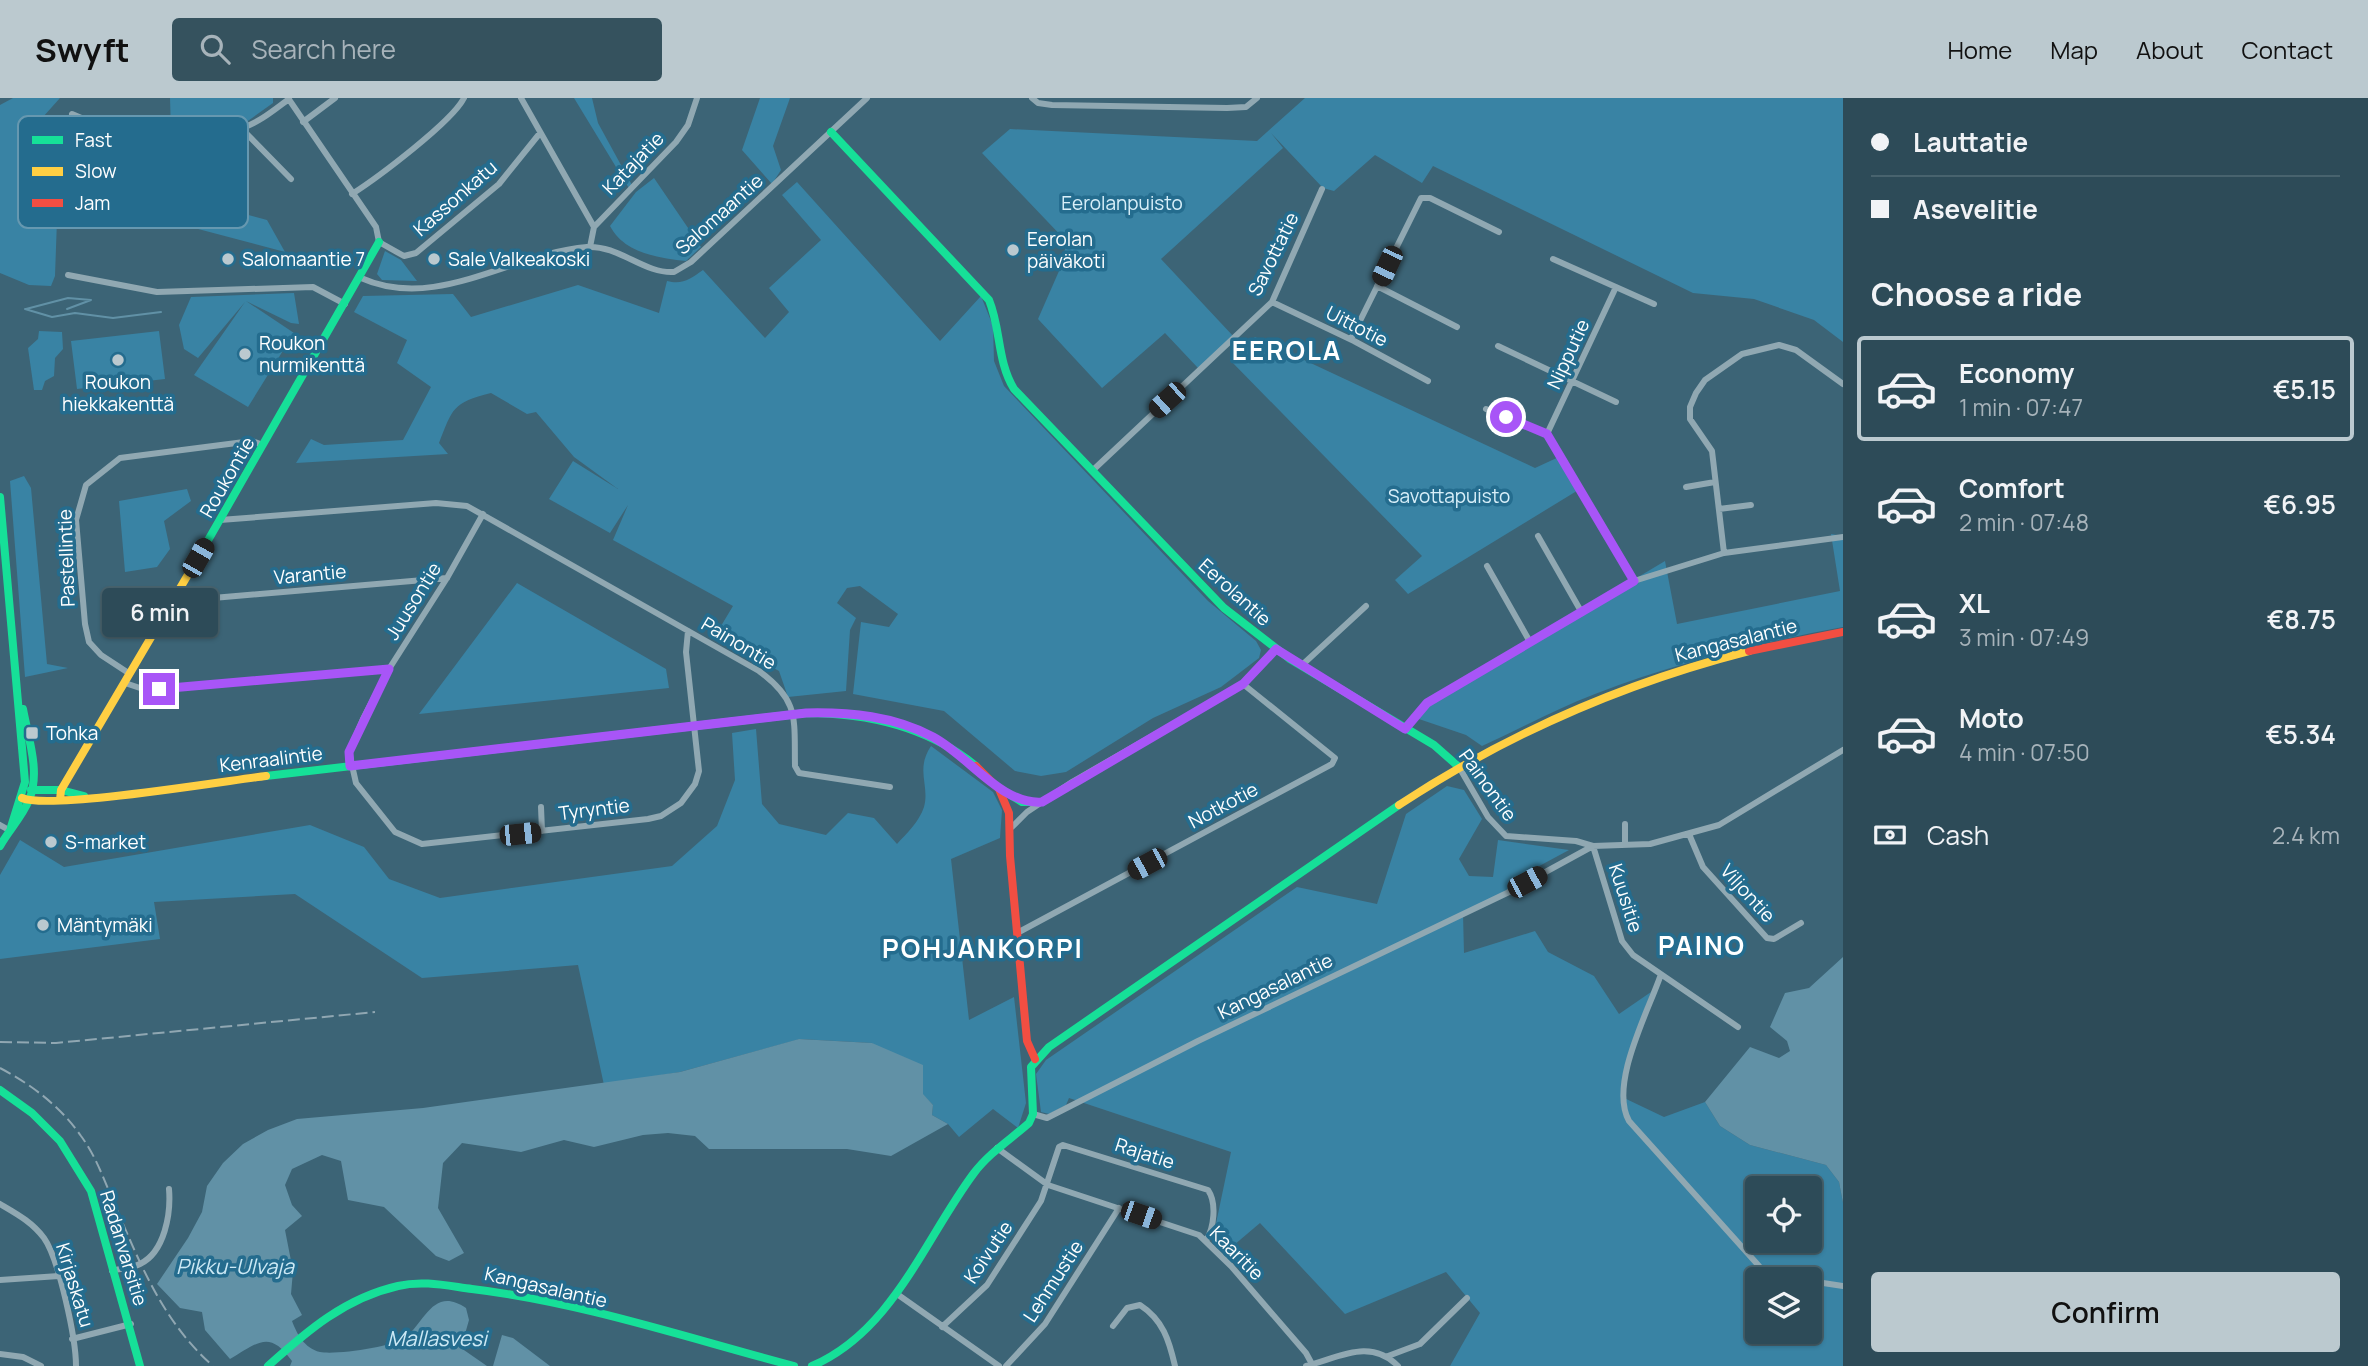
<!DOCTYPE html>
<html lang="en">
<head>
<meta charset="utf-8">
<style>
	:root { --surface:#2d4b58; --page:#35525e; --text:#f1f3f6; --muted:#a7b3ba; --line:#48636e; --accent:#bbc9cf }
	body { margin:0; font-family:Manrope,sans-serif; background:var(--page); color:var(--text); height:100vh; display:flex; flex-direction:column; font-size:26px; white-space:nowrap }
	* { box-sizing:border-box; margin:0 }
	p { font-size:23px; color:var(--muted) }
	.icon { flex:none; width:38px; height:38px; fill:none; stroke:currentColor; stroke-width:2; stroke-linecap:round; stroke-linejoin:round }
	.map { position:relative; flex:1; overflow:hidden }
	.panel { display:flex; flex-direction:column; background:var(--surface); width:525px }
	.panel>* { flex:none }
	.hud { display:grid; align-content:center; height:154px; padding:0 28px; background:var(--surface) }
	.fabs { position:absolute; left:1745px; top:1078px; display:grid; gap:14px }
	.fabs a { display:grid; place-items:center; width:77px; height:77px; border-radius:7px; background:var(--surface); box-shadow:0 2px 5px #0004,0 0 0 2px var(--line); font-size:35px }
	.end { position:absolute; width:32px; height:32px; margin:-16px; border:9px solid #a855f7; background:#fff; box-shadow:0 0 0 4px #fff }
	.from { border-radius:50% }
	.bubble { position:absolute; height:49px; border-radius:7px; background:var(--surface); box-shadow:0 2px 5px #0004,0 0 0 2px var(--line); font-size:23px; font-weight:600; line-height:49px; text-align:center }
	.car { position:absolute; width:21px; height:42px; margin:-21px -10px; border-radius:9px; box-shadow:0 0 5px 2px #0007; background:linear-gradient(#222 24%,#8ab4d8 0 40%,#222 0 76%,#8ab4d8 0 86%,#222 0) }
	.hud b { display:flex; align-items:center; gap:24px; height:66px; font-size:26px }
	.hud b+b { border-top:2px solid var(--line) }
	.hud i { width:18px; height:18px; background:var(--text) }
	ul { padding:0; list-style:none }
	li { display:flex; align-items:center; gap:21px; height:105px; margin:0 14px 10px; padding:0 14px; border:4px solid transparent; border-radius:7px }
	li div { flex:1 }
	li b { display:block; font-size:26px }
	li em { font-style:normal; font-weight:600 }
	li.current { border-color:var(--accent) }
	li>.icon { width:63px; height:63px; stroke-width:1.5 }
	h2 { padding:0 28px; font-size:32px; line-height:84px }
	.pay { display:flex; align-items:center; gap:18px; height:77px; padding:0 28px; font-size:26px }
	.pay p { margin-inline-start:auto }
	.button { display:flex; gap:14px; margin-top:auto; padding:14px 28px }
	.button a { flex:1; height:80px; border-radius:7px; background:var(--accent); color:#111; font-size:28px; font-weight:600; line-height:80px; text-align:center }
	header { display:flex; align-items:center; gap:42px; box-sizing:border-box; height:98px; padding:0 35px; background:var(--accent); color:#111 }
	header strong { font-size:33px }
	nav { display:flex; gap:38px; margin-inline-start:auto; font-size:24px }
	.search { width:490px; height:63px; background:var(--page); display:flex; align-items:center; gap:18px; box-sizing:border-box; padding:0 24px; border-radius:7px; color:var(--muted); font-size:26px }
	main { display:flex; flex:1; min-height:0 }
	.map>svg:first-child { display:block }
	.green { fill:#3983a4; fill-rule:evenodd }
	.water { fill:#6191a6 }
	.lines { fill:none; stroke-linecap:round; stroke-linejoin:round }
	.stream { stroke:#6191a6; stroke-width:2 }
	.street { stroke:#90a8b2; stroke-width:6 }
	.fast { stroke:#16e098; stroke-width:8 }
	.slow { stroke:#ffcf43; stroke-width:8 }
	.jam { stroke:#f24e42; stroke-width:8 }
	.rail { stroke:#90a7b2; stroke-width:2; stroke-dasharray:12 5; stroke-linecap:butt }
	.route { stroke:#a855f7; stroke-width:9 }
	.poi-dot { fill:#bbc9cf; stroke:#246c8e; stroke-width:2.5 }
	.labels { text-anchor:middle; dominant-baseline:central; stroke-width:7; stroke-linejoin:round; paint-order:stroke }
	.street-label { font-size:19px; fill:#fff; stroke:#246c8e }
	.park-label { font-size:19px; fill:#d8eff9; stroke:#246c8e }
	.poi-label { font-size:19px; fill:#fff; stroke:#246c8e; text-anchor:start }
	.water-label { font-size:21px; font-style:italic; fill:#cce9f5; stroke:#246c8e }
	.district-label { font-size:26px; font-weight:bold; letter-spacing:2px; fill:#fff; stroke:#246c8e }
	.key { fill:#246c8e; stroke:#6698b0; stroke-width:2 }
	.key-label { font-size:19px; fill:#fff }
</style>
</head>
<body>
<header>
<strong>Swyft</strong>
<div class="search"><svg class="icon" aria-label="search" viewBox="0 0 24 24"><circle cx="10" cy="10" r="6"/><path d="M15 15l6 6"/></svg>Search here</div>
<nav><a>Home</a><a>Map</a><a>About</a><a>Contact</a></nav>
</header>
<main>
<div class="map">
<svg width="1843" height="1268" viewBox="0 0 1843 1268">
	<rect width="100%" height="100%" fill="#3c6476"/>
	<path class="green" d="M 13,0 L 60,0 L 25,39 L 38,62 L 267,122 L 285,154 L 58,94 L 55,178 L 51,188 L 29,187 L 0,175 L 0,7 Z
		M 170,0 L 273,0 L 273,5 L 245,25 L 171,33 Z
		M 574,0 L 592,0 L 598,25 L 633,89 L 630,92 Z
		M 760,0 L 790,0 L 773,48 L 781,72 L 772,86 L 742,52 Z
		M 1305,0 L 1843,0 L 1843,244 L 1814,222 L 1754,201 L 1693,195 L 1433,68 L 1422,85 L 1375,57 L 1334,93 L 1323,90 L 1271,35 L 1283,50 L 1161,161 L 1234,239 L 1198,270 L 1165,235 L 1102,290 L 1038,221 L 1059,173 L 1067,144 L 982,55 L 1010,31 L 1257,43 Z
		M 654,80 L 701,149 L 686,163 C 658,160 624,155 610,128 L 636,94 Z
		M 797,84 L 940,243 L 981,198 L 993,228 L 994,263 L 1004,288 L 1208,503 L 1256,543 L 1261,552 L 1259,560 L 1221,589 L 1153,620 L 1066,674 L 1041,678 L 1015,673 L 944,613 L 853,596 L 861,524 L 889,529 L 898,516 L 860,488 L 847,490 L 837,505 L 856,520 L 850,532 L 846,593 L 788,599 L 779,573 L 715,538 L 733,508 L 613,442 L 628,407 L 610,435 L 549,401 L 573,363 L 618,391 L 574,359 L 536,314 L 527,316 L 491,295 C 452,305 453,310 439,345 L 448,356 L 296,365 L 311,341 L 324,347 L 403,342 L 431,289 L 397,265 L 407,242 L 354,214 L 363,198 L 453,196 L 471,219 L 578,187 L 659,215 L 667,183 C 683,187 690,181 703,172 L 765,240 L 789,214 L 769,190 L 821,142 L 782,97 Z
		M 385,153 L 401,162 L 417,183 L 382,182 L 377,176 Z
		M 294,195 L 299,226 L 291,225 L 246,203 L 294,235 L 248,309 L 194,277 L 245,204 L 198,260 L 184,251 L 179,227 L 191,199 Z
		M 39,233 L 62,234 L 63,251 L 55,260 L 54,278 L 45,283 L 42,292 L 34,292 L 28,250 L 38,241 Z
		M 159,233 L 165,281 L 77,291 L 71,243 Z
		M 1255,239 L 1535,370 L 1561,358 L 1580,391 L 1408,496 L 1395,482 L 1422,458 L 1230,262 Z
		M 24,378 L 31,390 L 47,566 L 68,570 L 25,579 L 10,383 Z
		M 187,391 L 191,403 L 164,423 L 170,451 L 157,469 L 125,474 L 119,403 Z
		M 1831,436 L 1843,438 L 1843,529 C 1758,545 1675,565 1595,596 C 1556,611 1519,631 1482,648 L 1466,637 L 1413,619 L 1427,605 L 1665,463 L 1677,526 L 1840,493 Z
		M 517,485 L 666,571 L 669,590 L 419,616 Z
		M 756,631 L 762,706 L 779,726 L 826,737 L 848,715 L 874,720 L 897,746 C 907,735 919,724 924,709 C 930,687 915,672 931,648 L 993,694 L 1002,712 L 1000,740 L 951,761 L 969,922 L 1014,899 L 1026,1005 L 1018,1030 L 993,1011 L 959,1039 L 948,1026 L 932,1017 L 933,1007 L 872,945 L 800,941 L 680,974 L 604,987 L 578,867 L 422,880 L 295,796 L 154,804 L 160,841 L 0,861 L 0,777 L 20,742 L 64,769 L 310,727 L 364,749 L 389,781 L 440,800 L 672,768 L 717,728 L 735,682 L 732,635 Z
		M 1447,688 L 1464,692 L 1482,721 L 1459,761 L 1469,778 L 1493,779 L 1498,742 L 1569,752 L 1508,785 L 1511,791 L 1463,816 L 1464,855 L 1535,833 L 1548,854 L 1594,878 L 1619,916 L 1651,894 L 1642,918 L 1622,999 L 1664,1019 L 1705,1004 L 1720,1028 L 1750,1047 L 1826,1067 L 1839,1084 L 1843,1105 L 1843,1268 L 1450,1268 L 1480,1215 L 1446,1174 L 1345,1216 L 1260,1125 L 1234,1147 L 1214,1135 L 1231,1054 L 1069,1000 L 1066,1007 L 1049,1016 L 1041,1014 L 1036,976 L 1046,962 L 1297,789 L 1377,806 L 1406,716 ZM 1757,1090 L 1810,1090 L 1810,1143 L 1757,1143 ZM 1757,1181 L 1810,1181 L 1810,1234 L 1757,1234 Z"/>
	<path class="water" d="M 1843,859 L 1843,1105 L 1839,1084 L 1826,1067 L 1750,1047 L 1720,1028 L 1705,1004 L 1750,949 L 1779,960 L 1790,953 L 1787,943 L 1770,929 L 1785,895 L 1809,890 Z
		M 799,941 L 872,945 L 923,967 L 923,996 L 933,1007 L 932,1017 L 948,1026 L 891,1058 L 847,1051 L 709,1051 L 695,1038 L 668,1035 L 643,1037 L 594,1049 L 564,1042 L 521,1054 L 462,1045 L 443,1065 L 438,1110 L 464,1155 L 449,1163 L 436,1158 L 384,1109 L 348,1102 L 341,1063 L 322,1057 L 292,1071 L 285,1087 L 292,1107 L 302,1118 L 285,1132 L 293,1173 L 291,1196 L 302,1217 L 292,1223 C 297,1236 304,1250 320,1254 C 336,1257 393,1249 406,1239 C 425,1223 434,1188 466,1210 L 469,1222 L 461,1250 L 487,1268 L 290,1268 L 292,1263 C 269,1231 258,1245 230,1261 L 205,1232 L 202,1214 L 180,1210 L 157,1186 L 188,1140 L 202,1114 L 207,1088 L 223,1065 L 243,1046 L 268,1032 L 297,1021 L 423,1010 L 680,974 Z
		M 502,1237 L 513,1240 L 550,1268 L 493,1268 Z"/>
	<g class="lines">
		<path class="stream" d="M 25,211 L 52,219 L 75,215 L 113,220 L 161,214
			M 26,211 L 68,200 L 91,202 L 67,211"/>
		<path class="street" d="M 288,0 L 376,129 L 379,144 L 404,158 L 416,155 L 499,86 L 540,35
			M 521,0 L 594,129
			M 1032,0 L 1038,5 L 1052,7 L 1227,10 L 1246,9 L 1257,0
			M 72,16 C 123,39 189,47 242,30 C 260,24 274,12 289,1
			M 303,24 L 335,0
			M 241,30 L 291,81
			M 352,96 C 377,80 452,24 464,0
			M 590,149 L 594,129 L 676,44 L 688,27 L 697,0
			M 1553,161 L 1654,206
			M 68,177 L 157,194 L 313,189 L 345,206
			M 361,180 C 437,214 512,155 587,149 C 619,147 644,176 674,174 L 691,164 L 867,0
			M 1377,188 L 1457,229
			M 1272,204 L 1354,243 L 1428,283
			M 1351,241 L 1421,100 L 1430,100 L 1499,134
			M 1498,248 L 1616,304
			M 1486,311 L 1547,336 L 1634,483
			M 1547,336 L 1616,189
			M 1092,373 L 1272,204 L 1322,91
			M 1686,389 L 1715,384
			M 1719,411 L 1751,407
			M 483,416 L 447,480 L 389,571 L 363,621 L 349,654 L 356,685 L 395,734 L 422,746 L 648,721 L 661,718 L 681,705 L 695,686 L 699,673 L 686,554 L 688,533
			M 220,422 L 436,405 L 467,408 L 759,573 C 800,603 794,621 795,668 L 799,675 L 890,689
			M 1538,438 L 1582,515
			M 1724,455 L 1712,353 L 1690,321 L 1690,309 L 1696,295 L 1705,282 L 1742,256 L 1779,247 L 1796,252 L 1843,286
			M 1487,468 L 1530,544
			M 175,498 L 213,500 L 447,480
			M 1301,568 L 1366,508
			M 130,576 L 101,557 L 89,544 L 85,526 L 76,422 L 86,387 L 120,360 L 252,343 L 263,347
			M 125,585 L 146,592 L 389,571
			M 1405,631 L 1427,605 L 1634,483 L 1724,455 L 1843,439
			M 1459,669 L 1488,719 L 1506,738 L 1576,743 L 1593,748 L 1622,843 L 1633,857 L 1738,929
			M 541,709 L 542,733
			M 0,727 L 9,732
			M 1012,729 L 1027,714 L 1072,684 L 1243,586 L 1276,551
			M 1689,736 L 1703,769 L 1767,840 L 1774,841 L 1801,825
			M 1625,747 L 1625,726
			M 1019,834 L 1332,666 L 1335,660 L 1243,586
			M 1660,879 C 1647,916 1609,987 1629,1023 L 1759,1168 L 1768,1177 L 1782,1181
			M 1033,1016 L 1047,1020 L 1198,943 L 1507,795 L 1593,748 L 1650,746 L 1719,727 L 1843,652
			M 997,1050 L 1048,1087 L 1199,1137 L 1231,1168 L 1306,1255 L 1313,1268
			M 0,1106 C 17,1116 32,1124 44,1140 C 59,1161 76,1241 76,1268
			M 112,1173 C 121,1170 132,1170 140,1166 C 165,1154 171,1115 169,1091
			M 0,1182 L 59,1178
			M 1810,1183 L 1843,1188
			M 897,1196 L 999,1268
			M 1113,1228 L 1127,1210 L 1140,1207 C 1163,1222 1169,1242 1175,1268
			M 942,1229 L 987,1187 L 1041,1103 L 1059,1049 L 1063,1047 L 1208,1092 C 1217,1105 1214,1130 1206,1143
			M 72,1241 L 131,1226
			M 0,1256 L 23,1259 L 41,1268
			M 1388,1258 L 1420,1246 L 1467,1200
			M 1006,1268 L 1045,1226 L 1119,1110
			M 1306,1268 C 1338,1260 1370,1239 1398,1268"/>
		<path class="fast" d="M 831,34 L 989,202 C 1001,231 997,263 1014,291 L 1224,510 L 1290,561 L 1434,647 L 1459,669
			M 0,399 L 25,684 L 11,729
			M 199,458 L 379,144
			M 266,678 L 806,615 C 867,615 927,628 976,668
			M 999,690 L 1022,704 L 1042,704
			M 31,692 L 61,692 L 84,698
			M 0,748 C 9,732 22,719 29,702 C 41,675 28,639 23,611
			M 0,992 L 32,1015 L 60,1043 L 91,1093 L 140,1268
			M 268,1268 C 307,1233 345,1200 398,1188 C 423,1182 448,1188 472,1191 C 581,1204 688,1240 794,1268
			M 812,1268 C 893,1233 924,1142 974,1075 C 989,1055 1011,1041 1029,1025 L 1033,1016 L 1031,969 L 1049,949 L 1399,707"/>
		<path class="slow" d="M 22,700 C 50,712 225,683 266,678
			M 60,702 L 61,692 L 199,458
			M 1399,707 C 1507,636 1624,585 1749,553"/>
		<path class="jam" d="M 1749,553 L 1843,534
			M 976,668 L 999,691 L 1009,715 L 1010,758 L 1027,943 L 1035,961"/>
		<path class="rail" d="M 0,944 L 56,945 L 375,914
			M 0,970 C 32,987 60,1008 81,1038 C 96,1058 104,1082 114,1105 C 140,1165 162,1223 213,1268"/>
	</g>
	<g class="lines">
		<path class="route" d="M 159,591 L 389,571 L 349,654 L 350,668 L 806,615 C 850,614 894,618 933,639 C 969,658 1001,707 1042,704 L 1243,586 L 1276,551 L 1405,631 L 1427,605 L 1634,483 L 1547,336 L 1506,319"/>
	</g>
	<g class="poi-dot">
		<circle cx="1013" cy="152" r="7"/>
		<circle cx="228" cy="161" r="7"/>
		<circle cx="434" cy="161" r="7"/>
		<circle cx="245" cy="256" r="7"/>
		<circle cx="118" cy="262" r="7"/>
		<rect x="25" y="628" width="14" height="14" rx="3.5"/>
		<circle cx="51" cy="744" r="7"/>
		<circle cx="43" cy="827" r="7"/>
	</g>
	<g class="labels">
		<g class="street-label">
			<text transform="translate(633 65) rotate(-46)">Katajatie</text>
			<text transform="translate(455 100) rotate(-41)">Kassonkatu</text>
			<text transform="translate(719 116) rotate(-42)">Salomaantie</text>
			<text transform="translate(1273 156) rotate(-64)">Savottatie</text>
			<text transform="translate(1357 228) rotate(27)">Uittotie</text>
			<text transform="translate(1568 256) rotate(-65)">Nipputie</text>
			<text transform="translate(227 379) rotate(-60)">Roukontie</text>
			<text transform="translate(66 460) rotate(-92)">Pastellintie</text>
			<text transform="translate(310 476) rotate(-5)">Varantie</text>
			<text transform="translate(1235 494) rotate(42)">Eerolantie</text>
			<text transform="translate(413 503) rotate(-58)">Juusontie</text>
			<text transform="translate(1736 542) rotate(-14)">Kangasalantie</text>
			<text transform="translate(739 545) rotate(31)">Painontie</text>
			<text transform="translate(271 661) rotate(-7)">Kenraalintie</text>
			<text transform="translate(1488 687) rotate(54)">Painontie</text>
			<text transform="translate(1223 707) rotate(-28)">Notkotie</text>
			<text transform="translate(594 711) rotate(-7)">Tyryntie</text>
			<text transform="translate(1748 795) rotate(48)">Viljontie</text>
			<text transform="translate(1626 800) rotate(72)">Kuusitie</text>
			<text transform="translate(1275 888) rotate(-26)">Kangasalantie</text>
			<text transform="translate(1145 1055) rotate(18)">Rajatie</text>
			<text transform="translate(124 1150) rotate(73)">Radanvarsitie</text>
			<text transform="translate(988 1154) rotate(-56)">Koivutie</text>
			<text transform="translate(1237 1155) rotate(45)">Kaaritie</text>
			<text transform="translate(1053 1183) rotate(-57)">Lehmustie</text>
			<text transform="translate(75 1187) rotate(73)">Kirjaskatu</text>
			<text transform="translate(546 1189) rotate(13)">Kangasalantie</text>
		</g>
		<g class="park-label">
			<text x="1122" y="105">Eerolanpuisto</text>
			<text x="1449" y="398">Savottapuisto</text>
		</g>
		<g class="poi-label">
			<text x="1027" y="141">Eerolan<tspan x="1027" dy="22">päiväkoti</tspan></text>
			<text x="242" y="161">Salomaantie 7</text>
			<text x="448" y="161">Sale Valkeakoski</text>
			<text x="259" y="245">Roukon<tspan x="259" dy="22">nurmikenttä</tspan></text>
			<text x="118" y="284" text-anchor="middle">Roukon<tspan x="118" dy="22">hiekkakenttä</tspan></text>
			<text x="46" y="635">Tohka</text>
			<text x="65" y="744">S-market</text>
			<text x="57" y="827">Mäntymäki</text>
		</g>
		<g class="water-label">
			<text x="235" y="1168">Pikku-Ulvaja</text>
			<text x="437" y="1240">Mallasvesi</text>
		</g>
		<g class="district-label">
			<text x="1287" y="252">EEROLA</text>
			<text x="1702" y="847">PAINO</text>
			<text x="983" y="850">POHJANKORPI</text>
		</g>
	</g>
	<rect x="18" y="18" width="230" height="112" rx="10" class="key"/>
	<rect x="32" y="38" width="31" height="8" fill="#16e098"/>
	<rect x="32" y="69" width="31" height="9" fill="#ffcf43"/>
	<rect x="32" y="101" width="31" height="8" fill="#f24e42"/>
	<g class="key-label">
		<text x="75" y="49">Fast</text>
		<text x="75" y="80">Slow</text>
		<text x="75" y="112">Jam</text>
	</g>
</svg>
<div class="fabs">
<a><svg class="icon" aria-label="locate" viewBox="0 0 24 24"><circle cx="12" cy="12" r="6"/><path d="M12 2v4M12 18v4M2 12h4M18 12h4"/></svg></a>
<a><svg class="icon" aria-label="layers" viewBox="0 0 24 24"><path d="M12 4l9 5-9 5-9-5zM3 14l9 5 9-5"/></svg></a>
</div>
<i class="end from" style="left:1506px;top:319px"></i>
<i class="end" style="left:159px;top:591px"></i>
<div class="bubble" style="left:102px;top:490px;width:116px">6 min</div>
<i class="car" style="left:1387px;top:168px;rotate:205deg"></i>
<i class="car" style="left:1167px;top:302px;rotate:228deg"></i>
<i class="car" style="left:198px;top:460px;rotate:30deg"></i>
<i class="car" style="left:520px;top:736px;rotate:84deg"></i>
<i class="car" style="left:1147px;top:766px;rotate:242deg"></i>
<i class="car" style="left:1527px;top:784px;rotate:62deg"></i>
<i class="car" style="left:1141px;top:1117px;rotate:109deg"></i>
</div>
<section class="panel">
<div class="hud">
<b><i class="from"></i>Lauttatie</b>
<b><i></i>Asevelitie</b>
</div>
<h2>Choose a ride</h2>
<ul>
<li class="current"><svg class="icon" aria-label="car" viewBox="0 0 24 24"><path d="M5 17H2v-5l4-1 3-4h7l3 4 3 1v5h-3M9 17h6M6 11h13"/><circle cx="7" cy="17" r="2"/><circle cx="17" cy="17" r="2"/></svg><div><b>Economy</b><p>1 min · 07:47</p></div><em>€5.15</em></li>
<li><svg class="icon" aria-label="car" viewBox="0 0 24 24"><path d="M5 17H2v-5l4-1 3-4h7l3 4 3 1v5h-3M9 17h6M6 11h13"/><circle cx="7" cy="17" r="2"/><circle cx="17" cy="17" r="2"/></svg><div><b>Comfort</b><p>2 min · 07:48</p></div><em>€6.95</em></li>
<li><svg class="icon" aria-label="car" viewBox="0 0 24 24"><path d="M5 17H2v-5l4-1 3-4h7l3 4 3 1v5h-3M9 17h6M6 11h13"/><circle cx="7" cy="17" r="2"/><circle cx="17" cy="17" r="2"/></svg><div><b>XL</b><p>3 min · 07:49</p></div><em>€8.75</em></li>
<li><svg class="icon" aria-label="car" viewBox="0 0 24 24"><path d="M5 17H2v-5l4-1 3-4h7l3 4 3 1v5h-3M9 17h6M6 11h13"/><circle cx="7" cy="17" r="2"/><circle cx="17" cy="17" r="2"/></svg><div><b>Moto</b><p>4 min · 07:50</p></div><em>€5.34</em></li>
</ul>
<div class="pay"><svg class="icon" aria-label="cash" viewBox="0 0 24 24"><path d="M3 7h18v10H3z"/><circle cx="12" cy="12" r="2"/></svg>Cash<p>2.4 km</p></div>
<div class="button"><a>Confirm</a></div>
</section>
</main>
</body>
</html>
